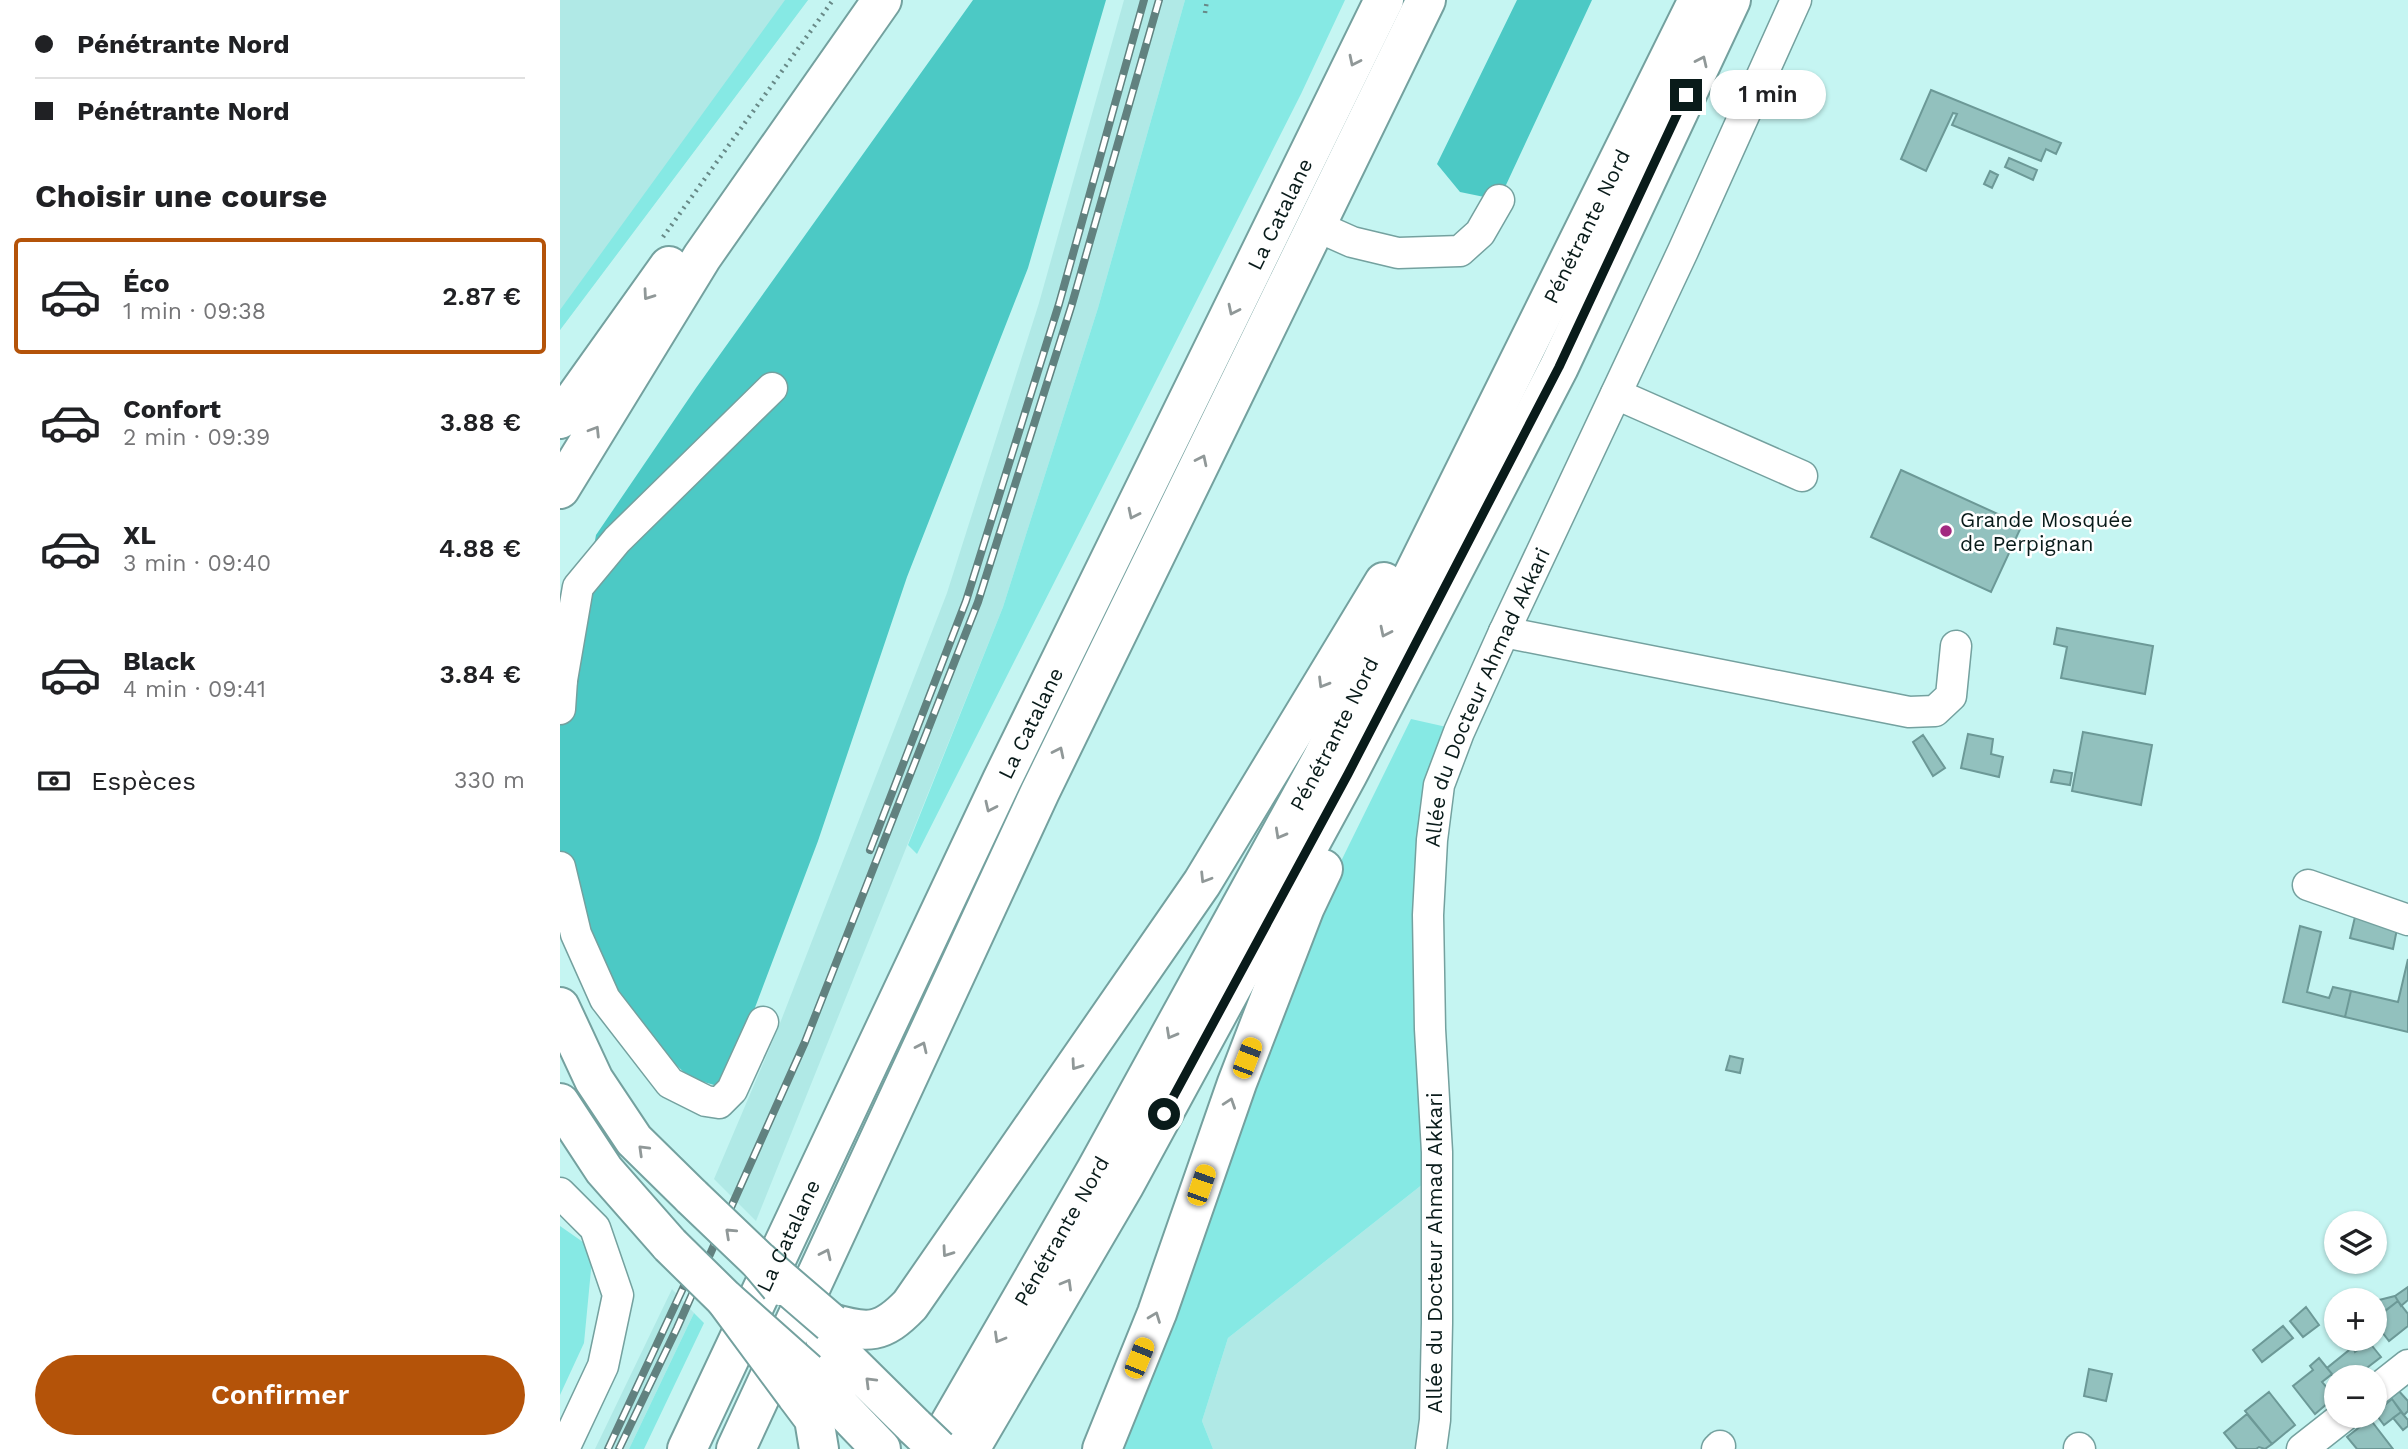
<!DOCTYPE html>
<html lang="fr">
<head>
<meta charset="utf-8">
<style>
	:root { --surface:#fff; --page:#f2f2f2; --text:#202124; --muted:#757577; --line:#e0e0e0; --accent:#b45309 }
	body { margin:0; font-family:"Work Sans",sans-serif; background:var(--page); color:var(--text); height:100vh; display:flex; flex-direction:column; font-size:26px; white-space:nowrap }
	* { box-sizing:border-box; margin:0 }
	p { font-size:23px; color:var(--muted) }
	.icon { flex:none; width:38px; height:38px; fill:none; stroke:currentColor; stroke-width:2; stroke-linecap:round; stroke-linejoin:round }
	.map { position:relative; flex:1; overflow:hidden }
	.details { display:flex; flex-direction:column; background:var(--surface); width:560px }
	.details>* { flex:none }
	.top-card { display:grid; align-content:center; height:154px; padding:0 35px; background:var(--surface) }
	.controls { position:absolute; left:1764px; top:1211px; display:grid; gap:14px }
	.controls a { display:grid; place-items:center; width:63px; height:63px; border-radius:50%; background:var(--surface); box-shadow:0 2px 5px #0004; font-size:35px }
	.end { position:absolute; width:32px; height:32px; margin:-16px; border:9px solid #091b1a; background:#fff; box-shadow:0 0 0 4px #fff }
	.from { border-radius:50% }
	.bubble { position:absolute; height:49px; border-radius:24px; background:var(--surface); box-shadow:0 2px 5px #0004; font-size:23px; font-weight:600; line-height:49px; text-align:center }
	.car { position:absolute; width:21px; height:42px; margin:-21px -10px; border-radius:9px; box-shadow:0 0 5px 2px #0007; background:linear-gradient(#f5c518 24%,#345 0 40%,#f5c518 0 76%,#345 0 86%,#f5c518 0) }
	.top-card b { display:flex; align-items:center; gap:24px; height:66px; font-size:26px }
	.top-card b+b { border-top:2px solid var(--line) }
	.top-card i { width:18px; height:18px; background:var(--text) }
	ul { padding:0; list-style:none }
	li { display:flex; align-items:center; gap:21px; height:116px; margin:0 14px 10px; padding:0 21px; border:4px solid transparent; border-radius:7px }
	li div { flex:1 }
	li b { display:block; font-size:26px }
	li em { font-style:normal; font-weight:600 }
	li.on { border-color:var(--accent) }
	li>.icon { width:63px; height:63px; stroke-width:1.5 }
	h2 { padding:0 35px; font-size:32px; line-height:84px }
	.pay { display:flex; align-items:center; gap:18px; height:77px; padding:0 35px; font-size:26px }
	.pay p { margin-inline-start:auto }
	.action { display:flex; gap:14px; margin-top:auto; padding:14px 35px }
	.action a { flex:1; height:80px; border-radius:42px; background:var(--accent); color:#fff; font-size:28px; font-weight:600; line-height:80px; text-align:center }
	main { display:flex; flex:1; min-height:0 }
	.map>svg:first-child { display:block }
	.built { fill:#b0e9e6 }
	.green { fill:#86e9e4 }
	.water { fill:#4cc9c5 }
	.building { fill:#92c1be; stroke:#6c9997; stroke-width:2 }
	.lines { fill:none; stroke-linecap:round; stroke-linejoin:round }
	.minor-casing { stroke:#74a19f; stroke-width:33 }
	.major-casing { stroke:#74a19f; stroke-width:42 }
	.highway-casing { stroke:#74a19f; stroke-width:42 }
	.path { stroke:#688987; stroke-width:4.5; stroke-dasharray:2 5; stroke-linecap:butt }
	.minor { stroke:#fff; stroke-width:30 }
	.major { stroke:#fff; stroke-width:38 }
	.highway { stroke:#fff; stroke-width:38 }
	.rail-casing { stroke:#61817f; stroke-width:8 }
	.rail { stroke:#fff; stroke-width:5; stroke-dasharray:16; stroke-linecap:butt }
	.major-bridge-casing { stroke:#74a19f; stroke-width:42; stroke-linecap:butt }
	.highway-bridge-casing { stroke:#74a19f; stroke-width:42; stroke-linecap:butt }
	.major-bridge { stroke:#fff; stroke-width:38 }
	.highway-bridge { stroke:#fff; stroke-width:38 }
	.oneway { stroke:#909898 }
	.route { stroke:#091b1a; stroke-width:9 }
	.poi-dot { fill:#a22980; stroke:#fff; stroke-width:2.5 }
	.labels { text-anchor:middle; dominant-baseline:central; stroke-width:5; stroke-linejoin:round; paint-order:stroke }
	.street-label { font-size:21px; fill:#091b1a; stroke:#fff }
	.poi-label { font-size:21px; fill:#091b1a; stroke:#fff; text-anchor:start }
</style>
</head>
<body>
<main>
<section class="details">
<div class="top-card">
<b><i class="from"></i>Pénétrante Nord</b>
<b><i></i>Pénétrante Nord</b>
</div>
<h2>Choisir une course</h2>
<ul>
<li class="on"><svg class="icon" aria-label="car" viewBox="0 0 24 24"><path d="M5 17H2v-5l4-1 3-4h7l3 4 3 1v5h-3M9 17h6M6 11h13"/><circle cx="7" cy="17" r="2"/><circle cx="17" cy="17" r="2"/></svg><div><b>Éco</b><p>1 min · 09:38</p></div><em>2.87 €</em></li>
<li><svg class="icon" aria-label="car" viewBox="0 0 24 24"><path d="M5 17H2v-5l4-1 3-4h7l3 4 3 1v5h-3M9 17h6M6 11h13"/><circle cx="7" cy="17" r="2"/><circle cx="17" cy="17" r="2"/></svg><div><b>Confort</b><p>2 min · 09:39</p></div><em>3.88 €</em></li>
<li><svg class="icon" aria-label="car" viewBox="0 0 24 24"><path d="M5 17H2v-5l4-1 3-4h7l3 4 3 1v5h-3M9 17h6M6 11h13"/><circle cx="7" cy="17" r="2"/><circle cx="17" cy="17" r="2"/></svg><div><b>XL</b><p>3 min · 09:40</p></div><em>4.88 €</em></li>
<li><svg class="icon" aria-label="car" viewBox="0 0 24 24"><path d="M5 17H2v-5l4-1 3-4h7l3 4 3 1v5h-3M9 17h6M6 11h13"/><circle cx="7" cy="17" r="2"/><circle cx="17" cy="17" r="2"/></svg><div><b>Black</b><p>4 min · 09:41</p></div><em>3.84 €</em></li>
</ul>
<div class="pay"><svg class="icon" aria-label="cash" viewBox="0 0 24 24"><path d="M3 7h18v10H3z"/><circle cx="12" cy="12" r="2"/></svg>Espèces<p>330 m</p></div>
<div class="action"><a>Confirmer</a></div>
</section>
<div class="map">
<svg width="1848" height="1449" viewBox="0 0 1848 1449">
	<rect width="100%" height="100%" fill="#c5f5f2"/>
	<path class="built" d="M 0,0 L 248,0 L 0,330 Z
		M 564,0 L 625,0 L 538,308 L 443,607 L 196,1221 L 154,1179 L 217,1031 L 387,593 L 479,303 Z
		M 868,1180 L 862,1449 L 653,1449 L 642,1421 L 668,1338 Z
		M 112,1289 L 134,1313 L 69,1449 L 35,1449 Z"/>
	<path class="green" d="M 225,0 L 248,0 L 0,330 L 0,310 Z
		M 625,0 L 785,0 L 741,94 L 357,854 L 348,845 L 443,607 L 538,308 Z
		M 851,719 L 891,728 L 868,1180 L 668,1338 L 642,1421 L 653,1449 L 555,1449 L 756,912 Z
		M 0,1226 L 33,1249 L 24,1343 L 0,1395 Z
		M 134,1313 L 144,1323 L 84,1449 L 69,1449 Z"/>
	<path class="water" d="M 413,0 L 546,0 L 468,268 L 347,577 L 258,841 L 182,1042 L 161,1087 L 130,1078 L 73,1024 L 0,886 L 0,723 L 36,535 L 136,388 Z
		M 957,0 L 1032,0 L 939,200 L 900,192 L 877,164 Z"/>
	<path class="building" d="M 1371,90 L 1501,143 L 1496,154 L 1486,149 L 1481,161 L 1392,125 L 1397,114 L 1393,113 L 1366,171 L 1341,159 Z
		M 1449,158 L 1477,170 L 1473,180 L 1445,167 Z
		M 1430,171 L 1438,175 L 1432,188 L 1424,184 Z
		M 1341,470 L 1462,525 L 1431,592 L 1311,537 Z
		M 1497,628 L 1593,646 L 1585,694 L 1501,678 L 1507,647 L 1494,644 Z
		M 1523,732 L 1592,745 L 1581,805 L 1512,791 Z
		M 1408,734 L 1433,739 L 1431,754 L 1443,757 L 1439,777 L 1401,768 Z
		M 1363,735 L 1385,768 L 1373,776 L 1353,742 Z
		M 1494,770 L 1512,773 L 1510,785 L 1491,782 Z
		M 1795,917 L 1837,929 L 1833,949 L 1790,938 Z
		M 1740,926 L 1761,932 L 1747,992 L 1769,998 L 1773,987 L 1791,991 L 1785,1017 L 1723,1002 Z
		M 1848,959 L 1848,1032 L 1785,1017 L 1791,991 L 1838,1002 Z
		M 1170,1056 L 1183,1059 L 1180,1073 L 1166,1070 Z
		M 1848,1287 L 1848,1300 L 1841,1306 L 1835,1296 Z
		M 1835,1296 L 1838,1301 L 1818,1316 L 1815,1312 L 1815,1301 Z
		M 1838,1301 L 1848,1314 L 1848,1326 L 1829,1341 L 1815,1323 L 1815,1319 Z
		M 1746,1307 L 1759,1325 L 1743,1337 L 1730,1321 Z
		M 1723,1326 L 1733,1338 L 1702,1362 L 1693,1350 Z
		M 1809,1342 L 1821,1357 L 1795,1377 L 1776,1377 L 1776,1379 L 1767,1368 L 1793,1347 L 1795,1352 Z
		M 1759,1358 L 1772,1374 L 1762,1382 L 1775,1397 L 1755,1414 L 1733,1386 L 1753,1370 L 1750,1366 Z
		M 1529,1369 L 1552,1374 L 1546,1401 L 1524,1396 Z
		M 1837,1389 L 1848,1401 L 1848,1411 L 1844,1415 L 1829,1395 Z
		M 1709,1392 L 1735,1425 L 1712,1444 L 1685,1411 Z
		M 1832,1399 L 1841,1412 L 1824,1425 L 1815,1413 Z
		M 1841,1412 L 1848,1420 L 1848,1426 L 1843,1430 L 1833,1418 Z
		M 1687,1414 L 1712,1444 L 1705,1449 L 1699,1447 L 1696,1449 L 1677,1449 L 1664,1433 Z
		M 1810,1419 L 1833,1449 L 1797,1449 L 1787,1437 Z"/>
	<g class="lines">
		<defs>
			<g id="minor">
				<path d="M 756,226 L 792,242 L 838,253 L 900,251 L 920,233 L 939,200"/>
				<path d="M 1056,394 L 1242,476"/>
				<path d="M 944,632 L 1349,712 L 1375,711 L 1391,696 L 1396,646"/>
				<path d="M 0,679 L 2,680 L 18,587 L 57,540 L 212,388"/>
				<path d="M 0,709 L 2,680"/>
				<path d="M 0,867 L 16,934 L 45,999 L 110,1083 L 146,1101 L 159,1103 L 172,1090 L 203,1022"/>
				<path d="M 1748,885 L 1848,920"/>
				<path d="M 0,1193 L 35,1228 L 58,1295 L 43,1366 L 4,1449"/>
				<path d="M 1815,1391 L 1848,1365"/>
				<path d="M 1519,1448 L 1520,1449"/>
				<path id="s1" d="M 871,1449 L 875,1420 L 877,1323 L 877,1152 L 870,1029 L 868,915 L 872,840 L 879,785 L 899,732 L 944,632 L 1123,251 L 1236,0"/>
				<path d="M 1157,1449 L 1160,1446"/>
				<path d="M 1742,1449 L 1784,1416"/>
			</g>
			<path id="major" d="M 0,419 L 109,266
				M 0,489 L 142,257 L 322,0
				M 0,1007 L 34,1080 L 74,1140 L 132,1197
				M 0,1103 L 44,1170 L 110,1245
				M 265,1338 L 355,1427
				M 247,1372 L 321,1449"/>
			<g id="highway">
				<path d="M 271,1323 C 308,1334 322,1334 350,1305 L 642,883 L 824,582"/>
				<path d="M 236,1395 L 254,1419 L 259,1449"/>
				<path id="s2" d="M 127,1449 L 442,780 L 824,0"/>
				<path d="M 176,1449 L 480,792 L 866,0"/>
				<path id="s3" d="M 375,1449 L 536,1170 L 762,759 L 1138,0"/>
				<path d="M 410,1449 L 564,1186 L 788,774 L 999,367 L 1171,0"/>
				<path d="M 542,1449 L 597,1313 L 677,1083 L 745,907 L 763,869"/>
			</g>
		</defs>
		<use href="#minor" class="minor-casing"/>
		<use href="#major" class="major-casing"/>
		<use href="#highway" class="highway-casing"/>
		<path class="path" d="M 645,13 L 647,0
			M 103,237 L 273,0"/>
		<use href="#minor" class="minor"/>
		<use href="#major" class="major"/>
		<use href="#highway" class="highway"/>
		<defs>
			<path id="rail" d="M 310,850 L 406,601 L 499,304 L 584,0
				M 48,1449 L 138,1256
				M 59,1449 L 117,1328 L 245,1042 L 418,602 L 512,304 L 599,0"/>
		</defs>
		<use href="#rail" class="rail-casing"/>
		<use href="#rail" class="rail"/>
		<defs>
			<path id="major-bridge" d="M 132,1197 L 199,1261 L 220,1286
				M 110,1245 L 165,1299 L 247,1372
				M 355,1427 L 378,1449"/>
			<path id="highway-bridge" d="M 199,1261 L 271,1323
				M 165,1299 L 236,1395"/>
		</defs>
		<use href="#major-bridge" class="major-bridge-casing"/>
		<use href="#highway-bridge" class="highway-bridge-casing"/>
		<use href="#major-bridge" class="major-bridge"/>
		<use href="#highway-bridge" class="highway-bridge"/>
	</g>
	<defs><path id="oneway-chevron" d="M-2-3.5L2.5 0L-2 3.5" fill="none" stroke-width="1.6" stroke-linecap="round" stroke-linejoin="round" transform="scale(1.75)"/></defs>
	<g class="oneway">
		<use href="#oneway-chevron" transform="translate(794 61) rotate(116)"/>
		<use href="#oneway-chevron" transform="translate(1142 61) rotate(-65)"/>
		<use href="#oneway-chevron" transform="translate(88 295) rotate(125)"/>
		<use href="#oneway-chevron" transform="translate(673 310) rotate(116)"/>
		<use href="#oneway-chevron" transform="translate(35 431) rotate(-58)"/>
		<use href="#oneway-chevron" transform="translate(642 460) rotate(-64)"/>
		<use href="#oneway-chevron" transform="translate(573 514) rotate(116)"/>
		<use href="#oneway-chevron" transform="translate(825 632) rotate(116)"/>
		<use href="#oneway-chevron" transform="translate(763 683) rotate(121)"/>
		<use href="#oneway-chevron" transform="translate(499 752) rotate(-64)"/>
		<use href="#oneway-chevron" transform="translate(430 807) rotate(115)"/>
		<use href="#oneway-chevron" transform="translate(720 834) rotate(119)"/>
		<use href="#oneway-chevron" transform="translate(645 878) rotate(122)"/>
		<use href="#oneway-chevron" transform="translate(611 1034) rotate(119)"/>
		<use href="#oneway-chevron" transform="translate(362 1047) rotate(-65)"/>
		<use href="#oneway-chevron" transform="translate(516 1065) rotate(125)"/>
		<use href="#oneway-chevron" transform="translate(670 1103) rotate(-71)"/>
		<use href="#oneway-chevron" transform="translate(83 1150) rotate(-136)"/>
		<use href="#oneway-chevron" transform="translate(170 1233) rotate(-137)"/>
		<use href="#oneway-chevron" transform="translate(387 1252) rotate(125)"/>
		<use href="#oneway-chevron" transform="translate(266 1254) rotate(-65)"/>
		<use href="#oneway-chevron" transform="translate(507 1284) rotate(-60)"/>
		<use href="#oneway-chevron" transform="translate(595 1317) rotate(-69)"/>
		<use href="#oneway-chevron" transform="translate(439 1338) rotate(120)"/>
		<use href="#oneway-chevron" transform="translate(310 1382) rotate(-135)"/>
	</g>
	<g class="lines">
		<path class="route" d="M 604,1114 L 788,774 L 999,367 L 1126,95"/>
	</g>
	<circle class="poi-dot" cx="1386" cy="531" r="7"/>
	<g class="labels">
		<g class="street-label">
			<text stroke="none"><textPath href="#s2" startOffset="1370">La Catalane</textPath></text>
			<text stroke="none"><textPath href="#s3" startOffset="1386">Pénétrante Nord</textPath></text>
			<text stroke="none"><textPath href="#s1" startOffset="763">Allée du Docteur Ahmad Akkari</textPath></text>
			<text stroke="none"><textPath href="#s2" startOffset="803">La Catalane</textPath></text>
			<text stroke="none"><textPath href="#s3" startOffset="819">Pénétrante Nord</textPath></text>
			<text stroke="none"><textPath href="#s3" startOffset="252">Pénétrante Nord</textPath></text>
			<text stroke="none"><textPath href="#s2" startOffset="236">La Catalane</textPath></text>
			<text transform="translate(874 1253) rotate(-90)">Allée du Docteur Ahmad Akkari</text>
		</g>
		<g class="poi-label">
			<text x="1400" y="519">Grande Mosquée<tspan x="1400" dy="24">de Perpignan</tspan></text>
		</g>
	</g>
</svg>
<div class="controls">
<a><svg class="icon" aria-label="layers" viewBox="0 0 24 24"><path d="M12 4l9 5-9 5-9-5zM3 14l9 5 9-5"/></svg></a>
<a>+</a>
<a>−</a>
</div>
<i class="end from" style="left:604px;top:1114px"></i>
<i class="end" style="left:1126px;top:95px"></i>
<div class="bubble" style="left:1150px;top:70px;width:116px">1 min</div>
<i class="car" style="left:687px;top:1058px;rotate:21deg"></i>
<i class="car" style="left:641px;top:1185px;rotate:19deg"></i>
<i class="car" style="left:579px;top:1358px;rotate:22deg"></i>
</div>
</main>
</body>
</html>
